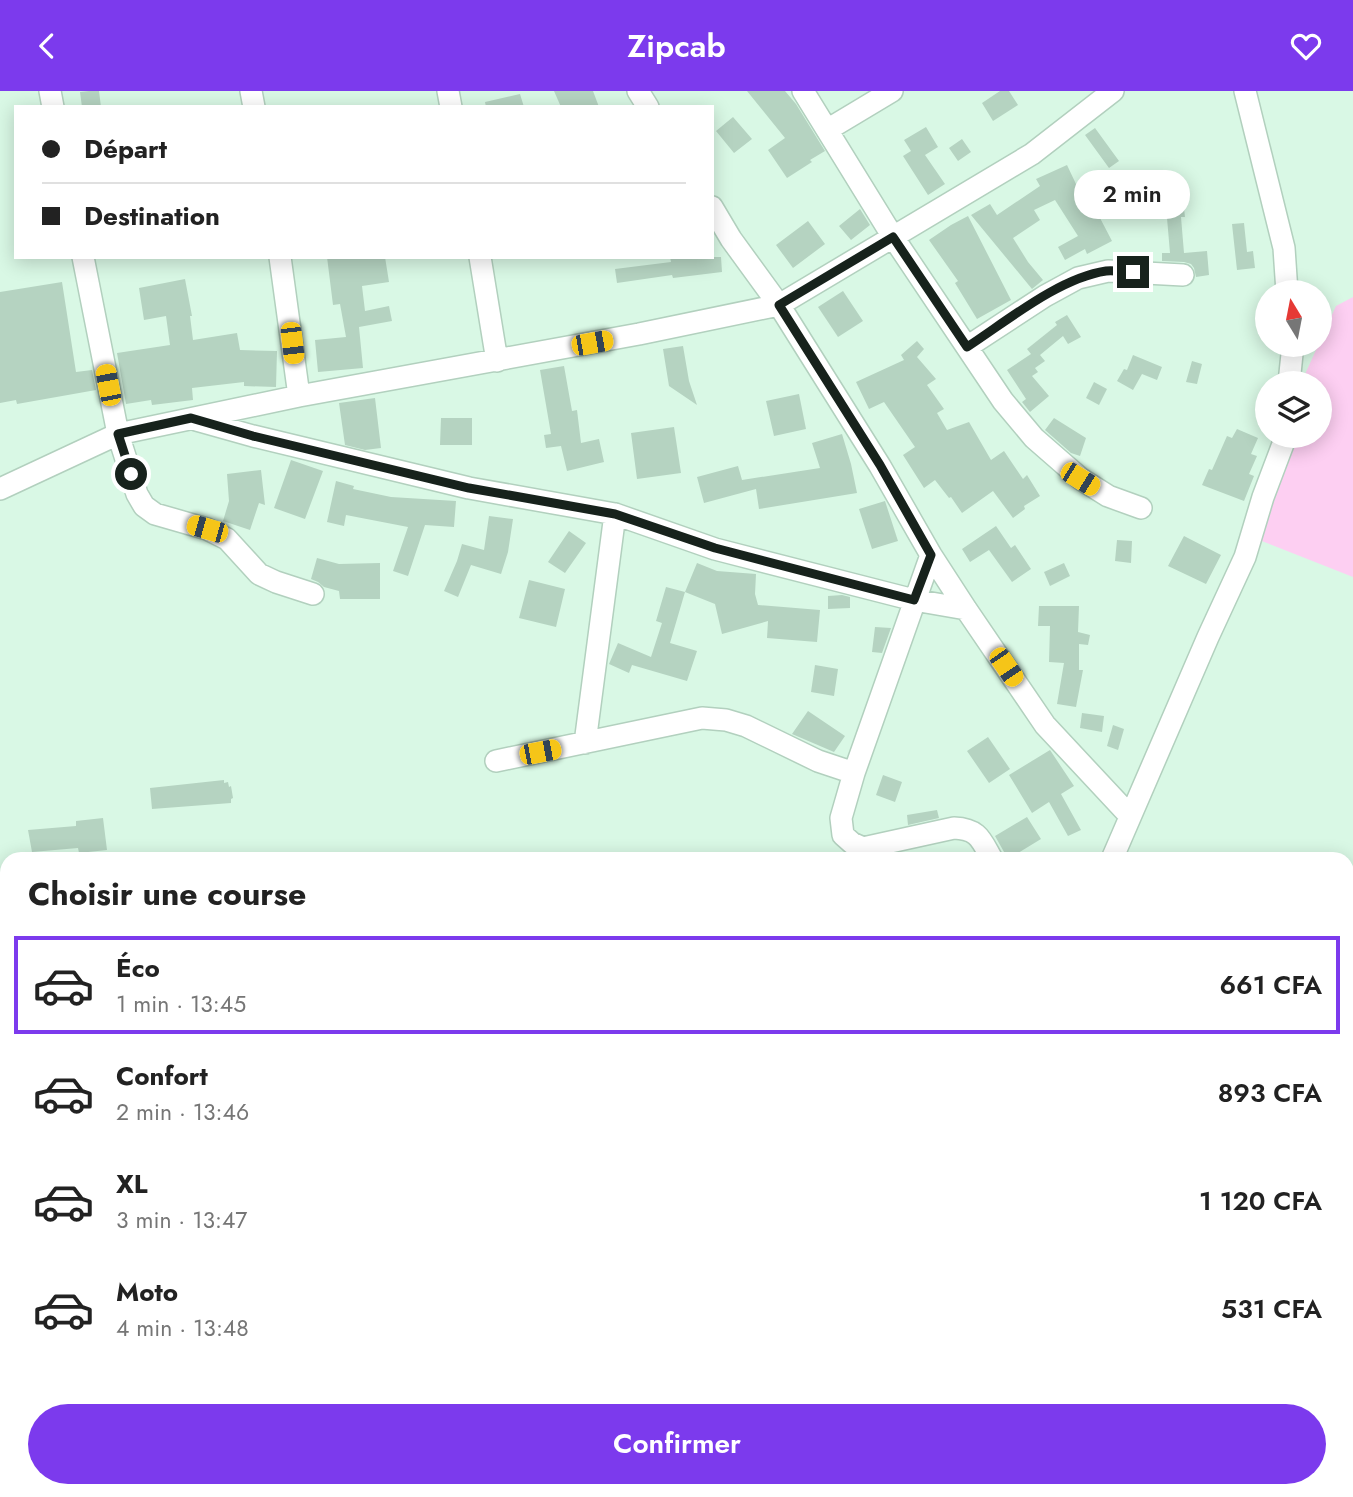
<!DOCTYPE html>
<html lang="fr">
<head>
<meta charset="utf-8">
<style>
	:root { --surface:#fff; --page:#f2f2f2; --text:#222; --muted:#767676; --line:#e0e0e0; --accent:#7c3aed }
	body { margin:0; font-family:Jost,sans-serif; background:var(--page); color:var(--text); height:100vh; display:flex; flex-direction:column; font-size:26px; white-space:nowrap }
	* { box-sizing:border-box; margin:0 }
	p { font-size:23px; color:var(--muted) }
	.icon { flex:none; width:38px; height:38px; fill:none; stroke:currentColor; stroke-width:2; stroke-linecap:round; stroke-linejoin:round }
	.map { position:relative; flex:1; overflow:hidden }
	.details { position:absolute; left:0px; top:761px; width:1354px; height:646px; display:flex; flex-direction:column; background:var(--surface); border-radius:21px 21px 0 0; box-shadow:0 4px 18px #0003 }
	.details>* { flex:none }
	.top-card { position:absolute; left:14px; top:14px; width:700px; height:154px; border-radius:0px; box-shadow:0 4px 18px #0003; display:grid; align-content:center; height:154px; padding:0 28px; background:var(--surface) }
	.needle { width:46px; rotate:350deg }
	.tools { position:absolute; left:1255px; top:189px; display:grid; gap:14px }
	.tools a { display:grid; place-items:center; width:77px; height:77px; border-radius:50%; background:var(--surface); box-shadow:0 4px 18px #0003; font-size:35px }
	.end { position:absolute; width:32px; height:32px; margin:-16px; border:9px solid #17221c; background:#fff; box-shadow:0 0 0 4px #fff }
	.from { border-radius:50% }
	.bubble { position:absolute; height:49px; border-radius:24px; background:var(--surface); box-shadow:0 4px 18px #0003; font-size:23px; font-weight:600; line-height:49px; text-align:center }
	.car { position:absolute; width:21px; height:42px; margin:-21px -10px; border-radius:9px; box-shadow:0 0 5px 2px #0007; background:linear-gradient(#f5c518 24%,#345 0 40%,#f5c518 0 76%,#345 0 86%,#f5c518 0) }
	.top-card b { display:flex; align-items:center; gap:24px; height:66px; font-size:26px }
	.top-card b+b { border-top:2px solid var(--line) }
	.top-card i { width:18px; height:18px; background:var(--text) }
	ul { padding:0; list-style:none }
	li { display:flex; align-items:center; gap:21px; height:98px; margin:0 14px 10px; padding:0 14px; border:4px solid transparent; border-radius:0px }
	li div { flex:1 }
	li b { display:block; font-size:26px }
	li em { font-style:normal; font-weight:600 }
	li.selected { border-color:var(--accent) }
	li>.icon { width:63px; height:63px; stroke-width:1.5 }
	h2 { padding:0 28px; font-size:32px; line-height:84px }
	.cta { display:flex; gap:14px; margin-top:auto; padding:14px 28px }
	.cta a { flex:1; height:80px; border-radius:42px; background:var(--accent); color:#fff; font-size:28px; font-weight:600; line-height:80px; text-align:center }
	header { display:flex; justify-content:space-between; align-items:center; height:91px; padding:0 28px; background:var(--accent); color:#fff; font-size:32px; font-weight:600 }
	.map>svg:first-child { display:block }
	.green { fill:#fdcff2 }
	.building { fill:#b5d3c1 }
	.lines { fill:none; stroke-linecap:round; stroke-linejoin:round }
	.minor-casing { stroke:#b2d0be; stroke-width:24 }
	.minor { stroke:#fff; stroke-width:21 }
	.route { stroke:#17221c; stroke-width:9 }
</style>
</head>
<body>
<header><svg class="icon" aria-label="back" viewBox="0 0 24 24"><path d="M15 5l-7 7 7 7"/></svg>Zipcab<svg class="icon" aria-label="heart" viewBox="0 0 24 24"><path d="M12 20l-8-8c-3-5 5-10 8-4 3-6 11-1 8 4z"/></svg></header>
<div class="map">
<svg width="1353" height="1406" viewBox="0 0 1353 1406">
	<rect width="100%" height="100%" fill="#d9f8e5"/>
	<path class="green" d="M 1353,206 L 1353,486 L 1244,443 L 1279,345 L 1320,345 L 1320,292 L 1301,292 L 1336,215 Z
		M 1353,852 L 1353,1192 L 1348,1198 L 1348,865 Z
		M 590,1400 L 1092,1400 L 1085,1406 L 586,1406 Z"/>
	<path class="building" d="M 89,0 L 99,0 L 101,16 L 82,16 L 80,1 Z
		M 554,0 L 593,0 L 599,16 L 561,16 Z
		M 747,0 L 785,0 L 796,13 L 825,60 L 810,69 L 812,71 L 787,87 L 768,59 L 785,47 Z
		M 1000,0 L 1009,0 L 1018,14 L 993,30 L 982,12 Z
		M 520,3 L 524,16 L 486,16 L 485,11 Z
		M 733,26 L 752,48 L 734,62 L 716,40 Z
		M 926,36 L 938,56 L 925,64 L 945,93 L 928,104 L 903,65 L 911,60 L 904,49 Z
		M 1095,37 L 1119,70 L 1109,77 L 1085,44 Z
		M 962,48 L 971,61 L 958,70 L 949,57 Z
		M 1067,74 L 1084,110 L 1094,103 L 1106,123 L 1100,127 L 1112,150 L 1087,163 L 1085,158 L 1065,169 L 1058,156 L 1078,145 L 1055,109 L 1034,119 L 1040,129 L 1013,147 L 1028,171 L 1043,189 L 1032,198 L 971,124 L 990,113 L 997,124 L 1040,95 L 1036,88 Z
		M 1182,101 L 1185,126 L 1181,126 L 1184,162 L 1207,160 L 1209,184 L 1196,186 L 1194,177 L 1191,173 L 1184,171 L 1162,170 L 1162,162 L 1170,162 L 1167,127 L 1157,128 L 1155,104 Z
		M 860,118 L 870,134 L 851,149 L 839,135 Z
		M 968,125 L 1011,209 L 977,228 L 955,192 L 958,190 L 929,149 L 951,134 Z
		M 808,130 L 825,153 L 793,177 L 776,154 Z
		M 1244,132 L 1247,161 L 1253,160 L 1255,177 L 1237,179 L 1232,133 Z
		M 327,166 L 385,166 L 389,191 L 362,195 L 365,220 L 389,215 L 392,230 L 359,236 L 363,277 L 318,281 L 315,249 L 346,246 L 340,213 L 333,214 Z
		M 670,166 L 721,166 L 722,181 L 673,187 L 672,184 L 617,192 L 615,178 L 671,171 Z
		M 185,188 L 192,225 L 190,225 L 193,249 L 237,242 L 240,259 L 277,260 L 276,296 L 244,295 L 244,291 L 192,297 L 193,309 L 152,314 L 151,309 L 126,313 L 117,262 L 170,254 L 166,225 L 144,229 L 139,197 Z
		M 62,191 L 76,281 L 92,279 L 96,299 L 17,313 L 16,309 L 0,312 L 0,201 Z
		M 843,200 L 863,230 L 838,246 L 818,216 Z
		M 1067,224 L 1081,246 L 1068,253 L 1063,245 L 1040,264 L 1045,270 L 1035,277 L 1038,281 L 1032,285 L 1049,305 L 1030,321 L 1022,311 L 1026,308 L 1007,279 L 1031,263 L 1027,258 L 1057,234 L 1055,231 Z
		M 917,250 L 924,258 L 917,266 L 936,288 L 927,294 L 944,318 L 937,322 L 947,339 L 969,331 L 991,369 L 1004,360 L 1023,388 L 1027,384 L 1040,405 L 1024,415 L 1025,418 L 1013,427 L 993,400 L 962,422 L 951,406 L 949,407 L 935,389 L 924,397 L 903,364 L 915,356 L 884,311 L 869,318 L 856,291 L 904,269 L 901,264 Z
		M 683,255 L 689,290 L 697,314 L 669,295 L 663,258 Z
		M 1133,264 L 1162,276 L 1157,289 L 1142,283 L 1133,299 L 1117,290 L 1124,278 L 1127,279 Z
		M 1192,270 L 1202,273 L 1197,293 L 1186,291 Z
		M 564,275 L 572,320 L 577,319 L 581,352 L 599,348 L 604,371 L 567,380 L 561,355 L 546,357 L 544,344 L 551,343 L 540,279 Z
		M 1094,291 L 1107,298 L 1099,314 L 1086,307 Z
		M 799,303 L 806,338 L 774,345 L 766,310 Z
		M 375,307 L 381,357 L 365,359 L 345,354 L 339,312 Z
		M 441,327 L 472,327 L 472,354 L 440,354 Z
		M 1054,327 L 1086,347 L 1080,365 L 1071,362 L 1045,339 Z
		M 674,336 L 681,382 L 637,388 L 631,342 Z
		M 1237,338 L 1258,347 L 1251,363 L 1257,365 L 1249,383 L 1254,385 L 1244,410 L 1202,394 L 1209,378 L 1212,379 L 1227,345 L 1232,347 Z
		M 842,343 L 851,373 L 857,402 L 759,418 L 756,398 L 704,412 L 697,386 L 738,375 L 742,389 L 820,377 L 812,352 Z
		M 291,369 L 323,380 L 305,428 L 274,417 Z
		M 261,379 L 265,414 L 259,412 L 250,439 L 223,430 L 229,410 L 227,383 Z
		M 336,390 L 354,395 L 353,398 L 391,406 L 456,410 L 454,436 L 425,434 L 408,485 L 393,480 L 408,436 L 346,424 L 344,435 L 327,431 Z
		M 885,410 L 898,450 L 872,458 L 859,418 Z
		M 489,425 L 513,428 L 508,461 L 501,483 L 471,474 L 458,506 L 444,500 L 457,470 L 462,453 L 484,459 Z
		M 996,435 L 1011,457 L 1015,454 L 1031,478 L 1012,491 L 989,459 L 970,471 L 962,458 Z
		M 569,440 L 586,452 L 565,482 L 548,471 Z
		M 1184,445 L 1221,464 L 1206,493 L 1168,475 Z
		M 1117,449 L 1132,450 L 1131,472 L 1115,470 Z
		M 317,467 L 339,473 L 380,472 L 380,508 L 340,508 L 339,500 L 324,496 L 318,491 L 311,488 Z
		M 697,472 L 717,480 L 756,483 L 755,503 L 758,514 L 820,519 L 817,551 L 767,547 L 768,530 L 722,543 L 715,513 L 685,501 Z
		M 1064,472 L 1070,485 L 1050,495 L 1044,481 Z
		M 529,489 L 565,498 L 556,536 L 519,527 Z
		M 666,496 L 685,501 L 670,552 L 697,560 L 687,590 L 632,574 L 629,582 L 609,573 L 618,552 L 651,566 L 662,532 L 656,530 Z
		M 842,504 L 850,506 L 850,517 L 828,518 L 828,505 Z
		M 1039,515 L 1079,515 L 1078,541 L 1090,544 L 1088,554 L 1079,553 L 1079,579 L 1083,579 L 1076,616 L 1057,613 L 1064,572 L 1049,571 L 1050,535 L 1038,535 Z
		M 875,536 L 891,537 L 882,562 L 872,561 Z
		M 815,574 L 838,578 L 834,605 L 811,601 Z
		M 808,620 L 845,645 L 834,661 L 792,643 Z
		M 1082,622 L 1104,625 L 1102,641 L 1080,637 Z
		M 1113,634 L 1124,638 L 1118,659 L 1107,655 Z
		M 988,646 L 1010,678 L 989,692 L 967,660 Z
		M 1050,659 L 1074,695 L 1061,703 L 1081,739 L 1068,745 L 1049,711 L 1032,722 L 1009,684 Z
		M 883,684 L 902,691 L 895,711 L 876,704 Z
		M 224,689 L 224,692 L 228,691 L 229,696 L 231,695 L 233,707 L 231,708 L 231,712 L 152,718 L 150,697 Z
		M 937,719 L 939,727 L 908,734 L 907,724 Z
		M 1027,726 L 1041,748 L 1008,768 L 995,745 Z
		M 103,727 L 107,759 L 79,762 L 78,757 L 32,761 L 28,739 L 76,735 L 76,730 Z"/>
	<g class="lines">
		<defs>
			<path id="minor" d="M 50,0 L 53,16
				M 251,0 L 254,16
				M 448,0 L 451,16
				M 638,0 L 648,16
				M 803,0 L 893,146 L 1003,310 L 1034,347 L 1081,388 L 1108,405 L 1141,417
				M 1245,0 L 1284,157 L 1287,201
				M 827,39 L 892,0
				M 712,116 L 731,148 L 779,214 L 880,375 L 931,464 L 966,518 L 1045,634 L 1130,725
				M 83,166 L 118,343 L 137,403 L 144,415 L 155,423 L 207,438 L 227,448 L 259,483 L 276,491 L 313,503
				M 280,166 L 299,305
				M 480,166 L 497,270
				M 967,256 L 1045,205 L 1078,187 L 1108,180 L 1183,184
				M 1289,292 L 1292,263 L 1291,254
				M 196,329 L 253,345 L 469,397 L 615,423 L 715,458 L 914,509 L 966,518
				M 0,398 L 118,343 L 299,305 L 639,243 L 779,214 L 1032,63 L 1113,0
				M 931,464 L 854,682 L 841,727 L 843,744 L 852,752 L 863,757 L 954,737 C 979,738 981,749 992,768
				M 585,652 L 615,423
				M 496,670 L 702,627 L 726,629 L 746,635 L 818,670 L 854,682
				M 1112,768 L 1208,546 L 1245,466 L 1263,406 L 1283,353 L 1283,345
				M 0,798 L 7,826
				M 0,1042 L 7,1039
				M 1348,1355 L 1353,1353
				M 512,1400 L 513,1406
				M 1,1406 L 7,1399
				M 1247,1406 L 1259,1400"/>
		</defs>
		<use href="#minor" class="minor-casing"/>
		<use href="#minor" class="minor"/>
	</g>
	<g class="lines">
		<path class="route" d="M 131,383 L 118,343 L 191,327 L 253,345 L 469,397 L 615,423 L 715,457 L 914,509 L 931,464 L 880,374 L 779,214 L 893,146 L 967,256 C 1007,230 1059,187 1106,180 C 1114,179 1124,181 1133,181"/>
	</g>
</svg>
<div class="tools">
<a><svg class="needle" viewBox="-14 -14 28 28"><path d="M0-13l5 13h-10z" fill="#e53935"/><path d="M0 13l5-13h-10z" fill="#767676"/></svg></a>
<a><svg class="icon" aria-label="layers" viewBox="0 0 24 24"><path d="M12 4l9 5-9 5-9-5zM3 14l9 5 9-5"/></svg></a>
</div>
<i class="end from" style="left:131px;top:383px"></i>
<i class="end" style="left:1133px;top:181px"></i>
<div class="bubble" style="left:1074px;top:79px;width:116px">2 min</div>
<i class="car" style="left:292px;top:252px;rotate:173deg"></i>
<i class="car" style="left:592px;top:252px;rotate:80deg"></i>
<i class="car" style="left:108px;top:294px;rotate:349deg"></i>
<i class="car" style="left:1080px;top:388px;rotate:122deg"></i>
<i class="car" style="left:207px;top:438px;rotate:286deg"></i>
<i class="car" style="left:1006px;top:576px;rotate:146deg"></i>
<i class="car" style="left:540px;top:661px;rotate:79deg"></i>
<div class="top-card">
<b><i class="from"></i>Départ</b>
<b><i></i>Destination</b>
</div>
<section class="details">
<h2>Choisir une course</h2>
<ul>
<li class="selected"><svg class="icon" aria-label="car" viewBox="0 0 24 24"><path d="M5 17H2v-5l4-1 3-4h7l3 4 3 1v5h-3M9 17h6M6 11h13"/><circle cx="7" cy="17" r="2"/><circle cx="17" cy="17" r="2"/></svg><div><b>Éco</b><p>1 min · 13:45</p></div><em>661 CFA</em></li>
<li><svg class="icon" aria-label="car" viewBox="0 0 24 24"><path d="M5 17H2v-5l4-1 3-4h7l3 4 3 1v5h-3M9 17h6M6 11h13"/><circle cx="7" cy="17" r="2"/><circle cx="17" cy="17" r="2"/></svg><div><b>Confort</b><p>2 min · 13:46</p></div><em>893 CFA</em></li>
<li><svg class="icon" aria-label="car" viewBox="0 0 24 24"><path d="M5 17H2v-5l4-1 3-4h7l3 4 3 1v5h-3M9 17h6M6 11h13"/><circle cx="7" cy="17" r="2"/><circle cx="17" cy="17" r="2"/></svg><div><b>XL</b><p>3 min · 13:47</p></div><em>1 120 CFA</em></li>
<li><svg class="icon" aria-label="car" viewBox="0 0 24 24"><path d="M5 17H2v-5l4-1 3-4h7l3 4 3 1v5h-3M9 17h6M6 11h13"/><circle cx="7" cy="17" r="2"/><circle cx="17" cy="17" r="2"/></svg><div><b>Moto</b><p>4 min · 13:48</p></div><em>531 CFA</em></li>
</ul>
<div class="cta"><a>Confirmer</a></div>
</section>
</div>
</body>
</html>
